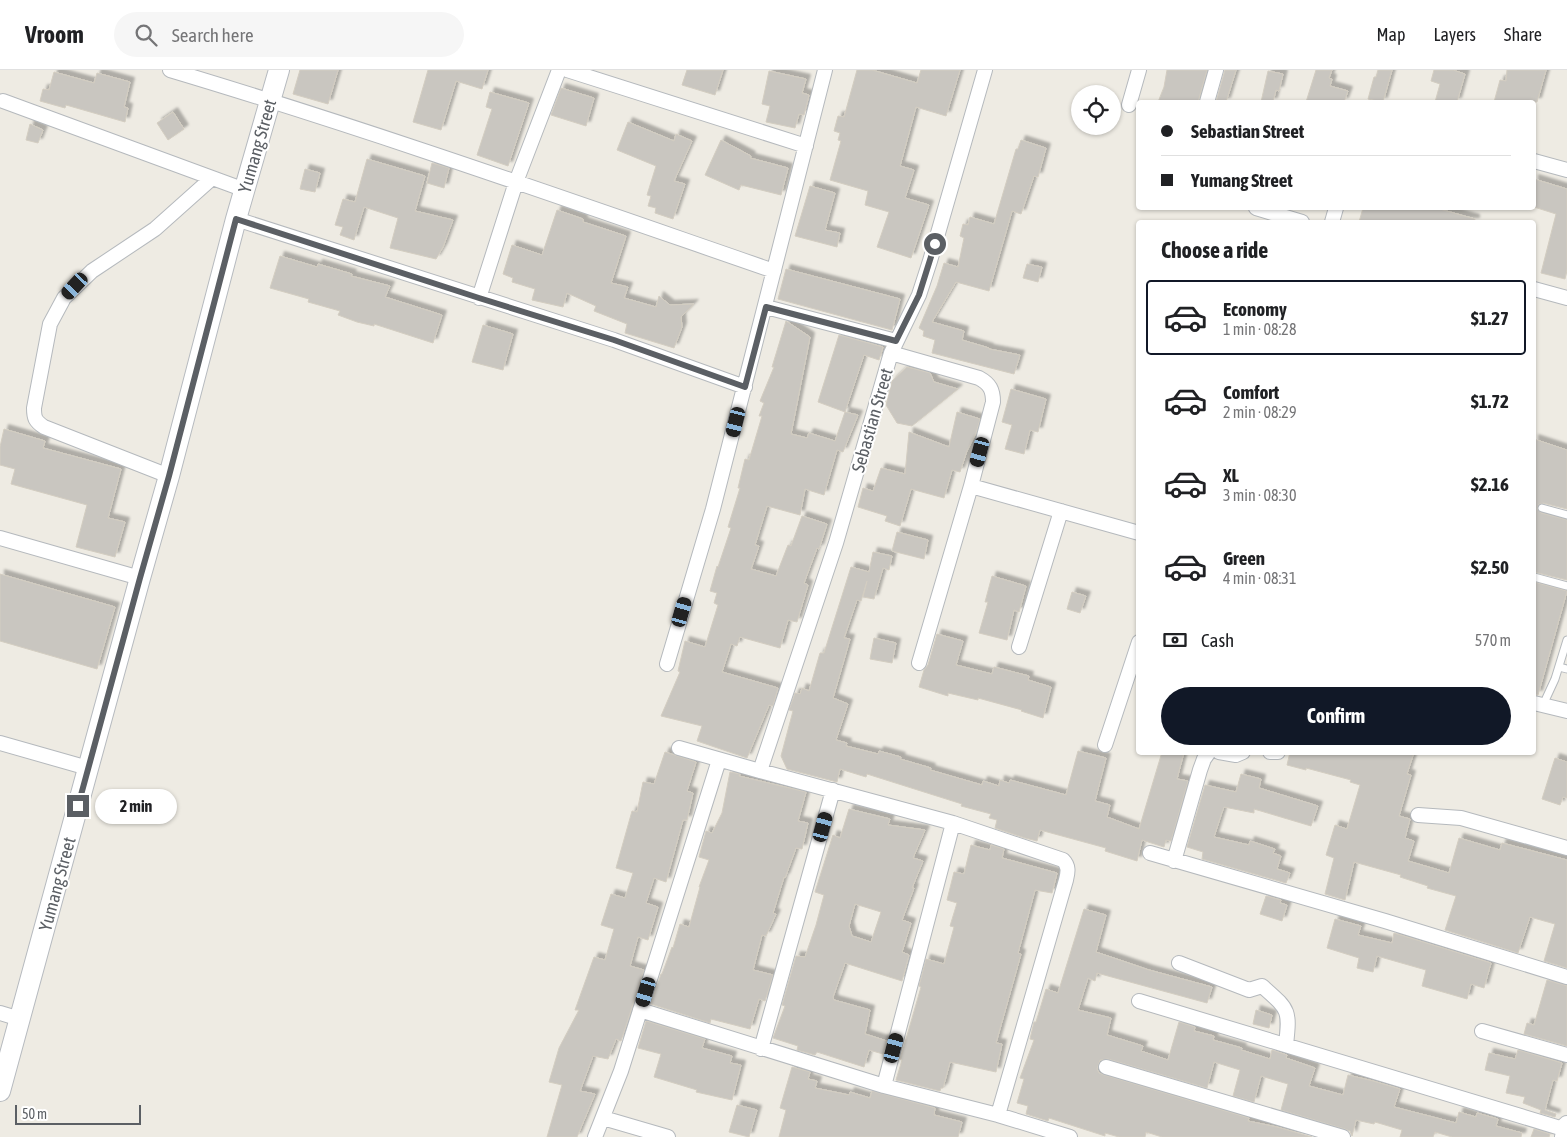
<!DOCTYPE html>
<html lang="en">
<head>
<meta charset="utf-8">
<style>
	:root { --surface:#fff; --page:#f6f6f6; --text:#202124; --muted:#757577; --line:#e0e0e0; --accent:#111827 }
	body { margin:0; font-family:"Asap Condensed",sans-serif; background:var(--page); color:var(--text); height:100vh; display:flex; flex-direction:column; font-size:19px; white-space:nowrap }
	* { box-sizing:border-box; margin:0 }
	p { font-size:16px; color:var(--muted) }
	.icon { flex:none; width:28px; height:28px; fill:none; stroke:currentColor; stroke-width:2; stroke-linecap:round; stroke-linejoin:round }
	.map { position:relative; flex:1; overflow:hidden }
	.side { position:absolute; left:1136px; top:150px; width:400px; height:535px; display:flex; flex-direction:column; background:var(--surface); border-radius:5px; box-shadow:0 1px 4px #0004 }
	.side>* { flex:none }
	.guide { position:absolute; left:1136px; top:30px; width:400px; height:110px; border-radius:5px; box-shadow:0 1px 4px #0004; display:grid; align-content:center; height:110px; padding:0 25px; background:var(--surface) }
	.fabs { position:absolute; left:1071px; top:15px; display:grid; gap:10px }
	.fabs a { display:grid; place-items:center; width:50px; height:50px; border-radius:50%; background:var(--surface); box-shadow:0 1px 4px #0004; font-size:25px }
	.scale { position:absolute; left:15px; bottom:12px; width:126px; box-sizing:border-box; padding-left:5px; border:2px solid #5b5f64; border-top:0; font-size:14px; line-height:18px; white-space:nowrap; color:#5b5f64; -webkit-text-stroke:4px #fff; paint-order:stroke }
	.end { position:absolute; width:22px; height:22px; margin:-11px; border:6px solid #5b5f64; background:#fff; box-shadow:0 0 0 2px #fff }
	.from { border-radius:50% }
	.bubble { position:absolute; height:35px; border-radius:18px; background:var(--surface); box-shadow:0 1px 4px #0004; font-size:16px; font-weight:700; line-height:35px; text-align:center }
	.car { position:absolute; width:15px; height:30px; margin:-15px -8px; border-radius:6px; box-shadow:0 0 4px 1px #0007; background:linear-gradient(#222 24%,#8ab4d8 0 40%,#222 0 76%,#8ab4d8 0 86%,#222 0) }
	.guide b { display:flex; align-items:center; gap:18px; height:48px; font-size:19px }
	.guide b+b { border-top:1px solid var(--line) }
	.guide i { width:12px; height:12px; background:var(--text) }
	ul { padding:0; list-style:none }
	li { display:flex; align-items:center; gap:15px; height:75px; margin:0 10px 8px; padding:0 15px; border:2px solid transparent; border-radius:5px }
	li div { flex:1 }
	li b { display:block; font-size:19px }
	li em { font-style:normal; font-weight:700 }
	li.selected { border-color:var(--accent) }
	li>.icon { width:45px; height:45px; stroke-width:1.5 }
	h2 { padding:0 25px; font-size:22px; line-height:60px }
	.pay { display:flex; align-items:center; gap:12px; height:55px; padding:0 25px; font-size:19px }
	.pay p { margin-inline-start:auto }
	.cta { display:flex; gap:10px; margin-top:auto; padding:10px 25px }
	.cta a { flex:1; height:58px; border-radius:30px; background:var(--accent); color:#fff; font-size:20px; font-weight:700; line-height:58px; text-align:center }
	header { display:flex; align-items:center; gap:30px; box-sizing:border-box; height:70px; padding:0 25px; background:var(--surface); border-bottom:1px solid var(--line) }
	header strong { font-size:24px }
	nav { display:flex; gap:28px; margin-inline-start:auto; font-size:18px }
	.search { width:350px; height:45px; background:var(--page); display:flex; align-items:center; gap:12px; box-sizing:border-box; padding:0 18px; border-radius:28px; color:var(--muted); font-size:19px }
	.map>svg:first-child { display:block }
	.building { fill:#c9c6c0; stroke:#d3cdc1; fill-rule:evenodd; filter:url(#shadow) }
	.lines { fill:none; stroke-linecap:round; stroke-linejoin:round }
	.service-casing { stroke:#b5b9bd; stroke-width:9 }
	.minor-casing { stroke:#b5b9bd; stroke-width:16 }
	.tertiary-casing { stroke:#b5b9bd; stroke-width:20 }
	.secondary-casing { stroke:#b6babf; stroke-width:22 }
	.service { stroke:#fff; stroke-width:7 }
	.minor { stroke:#fff; stroke-width:14 }
	.tertiary { stroke:#fff; stroke-width:18 }
	.secondary { stroke:#fff; stroke-width:20 }
	.route { stroke:#5b5f64; stroke-width:6 }
	.labels { text-anchor:middle; dominant-baseline:central; stroke-width:4; stroke-linejoin:round; paint-order:stroke }
	.street-label { font-size:18px; fill:#5b5f64; stroke:#fff }
</style>
</head>
<body>
<header>
<strong>Vroom</strong>
<div class="search"><svg class="icon" aria-label="search" viewBox="0 0 24 24"><circle cx="10" cy="10" r="6"/><path d="M15 15l6 6"/></svg>Search here</div>
<nav><a>Map</a><a>Layers</a><a>Share</a></nav>
</header>
<div class="map">
<svg width="1567" height="1067" viewBox="0 0 1567 1067">
	<defs>
		<filter id="shadow"><feDropShadow dx="4.5" dy="-4.5" stdDeviation="1" flood-color="#0004"/></filter>
	</defs>
	<rect width="100%" height="100%" fill="#eeebe3"/>
	<path class="building" d="M 300,0 L 338,0 L 328,34 L 293,24 Z
		M 428,0 L 488,0 L 482,19 L 456,11 L 441,60 L 413,52 Z
		M 687,0 L 723,0 L 715,25 L 682,15 Z
		M 857,0 L 872,0 L 917,13 L 921,0 L 960,0 L 946,46 L 916,37 L 900,96 L 914,100 L 905,128 L 929,135 L 911,188 L 877,177 L 889,142 L 865,135 L 868,121 L 830,110 L 841,71 L 838,70 L 840,63 L 834,61 L 838,46 L 844,47 Z
		M 1167,0 L 1207,0 L 1198,32 L 1158,32 L 1164,17 Z
		M 1225,0 L 1236,0 L 1226,32 L 1216,32 Z
		M 1316,0 L 1332,0 L 1329,8 L 1332,9 L 1330,16 L 1348,21 L 1344,32 L 1306,32 Z
		M 1378,0 L 1392,0 L 1383,32 L 1368,29 L 1374,7 L 1376,7 Z
		M 1434,0 L 1453,0 L 1465,4 L 1457,32 L 1435,32 L 1440,14 L 1431,11 Z
		M 1507,0 L 1546,0 L 1537,32 L 1494,32 L 1500,10 L 1506,11 Z
		M 769,1 L 806,9 L 802,23 L 809,25 L 804,45 L 799,44 L 795,58 L 766,52 L 770,36 L 762,34 Z
		M 1268,1 L 1283,4 L 1279,21 L 1276,20 L 1273,32 L 1261,32 Z
		M 54,2 L 94,13 L 97,3 L 130,12 L 124,37 L 128,38 L 125,52 L 66,35 L 65,38 L 40,31 L 43,19 L 49,20 Z
		M 561,18 L 594,28 L 586,56 L 551,45 Z
		M 490,22 L 529,33 L 508,96 L 477,85 L 492,39 L 486,37 Z
		M 173,42 L 184,59 L 168,70 L 157,53 Z
		M 628,52 L 674,71 L 676,64 L 692,71 L 674,111 L 685,114 L 673,149 L 655,143 L 656,138 L 648,136 L 651,126 L 647,125 L 656,96 L 617,80 Z
		M 30,54 L 43,60 L 38,73 L 26,70 Z
		M 721,70 L 751,86 L 750,88 L 788,98 L 781,125 L 741,115 L 739,120 L 705,105 Z
		M 1021,70 L 1046,78 L 1038,107 L 1034,106 L 1021,144 L 1012,141 L 989,221 L 956,212 L 932,252 L 964,261 L 962,270 L 989,278 L 989,279 L 1020,285 L 1014,304 L 932,283 L 935,270 L 923,266 L 924,261 L 919,258 L 937,216 L 944,193 L 958,197 L 964,168 L 960,166 L 963,154 L 968,155 L 970,147 L 994,154 L 1016,79 L 1018,79 Z
		M 367,89 L 425,106 L 415,141 L 453,150 L 443,177 L 436,189 L 390,178 L 398,148 L 364,137 L 354,170 L 340,165 L 343,157 L 335,155 L 343,129 L 355,132 Z
		M 432,93 L 449,98 L 444,118 L 427,113 Z
		M 305,99 L 320,103 L 315,122 L 300,119 Z
		M 1534,109 L 1567,119 L 1567,199 L 1565,209 L 1541,203 L 1556,144 L 1534,137 Z
		M 810,116 L 835,123 L 825,160 L 840,163 L 837,177 L 795,166 Z
		M 1363,138 L 1436,138 L 1475,149 L 1475,152 L 1359,152 Z
		M 557,140 L 583,149 L 583,152 L 626,166 L 611,213 L 628,217 L 624,228 L 656,237 L 659,226 L 670,235 L 694,234 L 681,247 L 682,257 L 674,278 L 625,263 L 627,254 L 594,241 L 596,236 L 567,223 L 563,237 L 532,230 L 535,219 L 512,212 L 513,208 L 503,204 L 512,175 L 542,185 Z
		M 280,186 L 317,197 L 318,194 L 352,204 L 351,206 L 390,216 L 385,227 L 442,245 L 433,273 L 374,254 L 374,256 L 357,252 L 338,245 L 340,241 L 308,232 L 309,229 L 270,218 Z
		M 1027,194 L 1042,197 L 1038,212 L 1023,208 Z
		M 786,199 L 900,229 L 892,260 L 778,229 Z
		M 786,251 L 810,267 L 791,364 L 807,368 L 809,363 L 835,371 L 845,342 L 858,345 L 843,382 L 837,380 L 824,425 L 805,419 L 800,445 L 767,436 L 755,475 L 759,476 L 751,499 L 776,506 L 788,475 L 791,476 L 802,446 L 827,454 L 819,479 L 817,478 L 804,513 L 808,515 L 797,552 L 788,550 L 780,578 L 740,567 L 737,576 L 731,574 L 722,602 L 778,618 L 773,636 L 769,635 L 747,688 L 697,671 L 702,656 L 661,646 L 680,602 L 678,601 L 685,571 L 705,577 L 718,535 L 714,533 L 717,523 L 710,521 L 717,496 L 718,497 L 731,458 L 728,457 L 740,418 L 738,418 L 745,389 L 749,390 L 762,346 L 759,346 L 764,333 L 760,331 L 774,297 L 772,297 Z
		M 483,255 L 513,264 L 503,300 L 472,292 Z
		M 839,265 L 883,277 L 879,290 L 864,285 L 845,342 L 818,332 Z
		M 907,297 L 930,303 L 934,312 L 958,319 L 912,356 L 897,353 L 886,335 L 892,311 Z
		M 1011,319 L 1046,329 L 1038,362 L 1030,360 L 1024,384 L 1005,379 L 1012,355 L 1002,352 Z
		M 957,342 L 980,349 L 976,363 L 967,381 L 960,402 L 952,400 L 944,428 L 911,419 L 900,456 L 885,451 L 887,446 L 858,437 L 863,418 L 873,421 L 881,398 L 905,404 L 909,362 L 949,377 Z
		M 4,359 L 45,371 L 43,378 L 121,399 L 108,448 L 125,452 L 115,487 L 76,477 L 87,435 L 11,414 L 15,399 L 0,395 L 0,377 Z
		M 1534,369 L 1567,380 L 1567,439 L 1543,433 L 1539,434 L 1537,439 L 1541,443 L 1567,450 L 1567,510 L 1534,502 Z
		M 897,462 L 928,470 L 924,489 L 892,481 Z
		M 873,482 L 892,486 L 889,500 L 883,498 L 874,529 L 863,527 L 867,511 L 861,531 L 857,530 L 844,568 L 850,569 L 833,628 L 848,634 L 836,670 L 847,673 L 846,676 L 878,684 L 879,681 L 901,687 L 900,689 L 931,698 L 930,700 L 982,715 L 983,711 L 999,716 L 1000,710 L 1009,713 L 1010,710 L 1066,725 L 1078,681 L 1106,688 L 1095,731 L 1110,735 L 1107,747 L 1139,759 L 1162,682 L 1184,682 L 1177,709 L 1188,711 L 1171,771 L 1166,770 L 1164,777 L 1142,770 L 1137,791 L 1105,781 L 1106,778 L 1040,760 L 1037,771 L 1025,768 L 995,758 L 997,750 L 989,748 L 991,744 L 961,736 L 962,734 L 867,704 L 866,707 L 840,699 L 837,712 L 787,699 L 781,686 L 793,641 L 789,640 L 795,623 L 800,624 L 802,618 L 809,621 L 820,583 L 824,583 L 851,497 L 869,502 Z
		M 0,504 L 115,537 L 97,599 L 0,571 Z
		M 992,506 L 1026,516 L 1019,542 L 1014,540 L 1007,570 L 979,563 L 988,532 L 985,532 Z
		M 1534,512 L 1567,521 L 1538,625 L 1534,624 Z
		M 1072,522 L 1086,526 L 1080,543 L 1067,539 Z
		M 937,564 L 963,571 L 956,595 L 992,604 L 994,597 L 1029,606 L 1028,610 L 1051,617 L 1043,648 L 1021,641 L 1022,640 L 978,628 L 978,630 L 948,623 L 948,626 L 919,617 L 924,600 L 928,595 Z
		M 874,568 L 896,573 L 892,593 L 870,589 Z
		M 665,682 L 696,692 L 687,721 L 693,723 L 687,750 L 683,750 L 666,812 L 654,808 L 646,833 L 658,837 L 648,870 L 638,867 L 630,896 L 644,900 L 621,971 L 616,969 L 608,989 L 593,986 L 580,1021 L 595,1024 L 577,1067 L 547,1067 L 562,1015 L 549,1012 L 559,978 L 579,940 L 575,940 L 594,887 L 605,890 L 614,859 L 601,855 L 611,824 L 625,828 L 633,803 L 616,798 L 632,741 L 637,742 L 643,712 L 654,714 Z
		M 1290,682 L 1414,682 L 1407,704 L 1411,705 L 1399,746 L 1410,749 L 1405,768 L 1414,771 L 1408,791 L 1449,803 L 1459,768 L 1500,780 L 1502,773 L 1567,790 L 1567,898 L 1544,891 L 1555,854 L 1530,847 L 1518,883 L 1445,860 L 1456,826 L 1427,818 L 1428,816 L 1400,807 L 1401,805 L 1354,792 L 1345,830 L 1325,824 L 1334,788 L 1326,785 L 1335,755 L 1347,759 L 1360,715 L 1350,712 L 1351,710 L 1306,698 L 1306,700 L 1287,695 Z
		M 1555,688 L 1567,692 L 1567,728 L 1563,727 L 1560,735 L 1542,729 Z
		M 730,702 L 740,704 L 739,706 L 806,722 L 798,751 L 808,753 L 802,779 L 796,778 L 785,808 L 784,807 L 773,843 L 776,844 L 766,866 L 762,865 L 753,900 L 773,905 L 765,931 L 759,929 L 750,959 L 711,949 L 710,953 L 651,934 L 661,904 L 662,904 L 672,877 L 673,878 L 680,854 L 689,857 L 700,817 L 699,817 L 709,790 L 699,787 L 706,761 L 712,763 L 722,743 Z
		M 1241,704 L 1261,709 L 1259,718 L 1318,736 L 1311,756 L 1254,739 L 1254,743 L 1224,737 L 1222,742 L 1214,767 L 1249,775 L 1250,771 L 1275,779 L 1273,783 L 1281,786 L 1277,799 L 1290,803 L 1286,813 L 1202,789 L 1203,782 L 1187,777 L 1205,715 L 1236,722 Z
		M 849,739 L 890,749 L 888,755 L 925,760 L 913,788 L 923,791 L 912,818 L 914,818 L 902,850 L 911,853 L 902,882 L 909,885 L 902,911 L 845,893 L 833,927 L 834,930 L 870,940 L 865,964 L 887,971 L 883,984 L 869,980 L 864,997 L 817,982 L 815,985 L 797,980 L 798,976 L 773,968 L 785,936 L 782,935 L 796,886 L 805,887 L 816,855 L 824,825 L 815,822 L 833,765 L 840,768 ZM 855,834 L 881,842 L 871,872 L 852,866 L 849,856 Z
		M 971,775 L 990,780 L 991,775 L 1004,779 L 1002,788 L 1057,803 L 1052,823 L 1035,820 L 1018,883 L 1021,884 L 996,973 L 1002,974 L 996,1002 L 950,992 L 943,1018 L 941,1018 L 940,1021 L 896,1010 L 902,990 L 900,989 L 904,976 L 921,917 L 919,916 L 926,889 L 944,894 L 954,857 L 950,856 L 957,833 L 947,830 L 954,802 L 964,804 Z
		M 1266,826 L 1281,830 L 1280,833 L 1287,835 L 1282,851 L 1260,844 Z
		M 1084,839 L 1106,845 L 1096,882 L 1149,900 L 1212,917 L 1207,933 L 1097,903 L 1095,911 L 1088,908 L 1078,940 L 1111,948 L 1107,965 L 1143,976 L 1141,981 L 1168,990 L 1179,952 L 1195,957 L 1194,961 L 1214,966 L 1213,970 L 1242,978 L 1241,980 L 1270,989 L 1272,980 L 1287,985 L 1286,988 L 1315,998 L 1309,1016 L 1343,1025 L 1348,1005 L 1373,1011 L 1400,1019 L 1394,1037 L 1456,1053 L 1459,1042 L 1476,1047 L 1477,1043 L 1498,1049 L 1496,1056 L 1522,1063 L 1521,1067 L 1452,1067 L 1435,1062 L 1433,1067 L 1400,1067 L 1402,1060 L 1375,1052 L 1374,1054 L 1356,1050 L 1352,1066 L 1350,1061 L 1345,1059 L 1281,1040 L 1288,1014 L 1261,1006 L 1254,1032 L 1233,1026 L 1240,1000 L 1214,992 L 1207,1018 L 1108,989 L 1100,990 L 1097,999 L 1099,1003 L 1104,1005 L 1249,1048 L 1248,1051 L 1277,1057 L 1312,1067 L 1162,1067 L 1146,1062 L 1145,1067 L 1119,1067 L 1105,1063 L 1105,1066 L 1049,1048 L 1048,1051 L 1026,1044 L 1028,1036 L 1017,1033 L 1024,1009 L 1020,1008 L 1034,970 L 1030,969 L 1034,952 L 1036,952 L 1046,919 L 1058,923 Z
		M 1335,849 L 1361,856 L 1358,865 L 1392,873 L 1394,863 L 1491,893 L 1484,918 L 1471,914 L 1467,929 L 1422,916 L 1426,900 L 1377,886 L 1373,902 L 1357,898 L 1359,888 L 1327,878 Z
		M 1547,910 L 1567,916 L 1567,976 L 1524,964 L 1527,953 L 1534,955 Z
		M 1256,940 L 1272,945 L 1269,958 L 1253,954 Z
		M 646,951 L 705,969 L 702,978 L 732,986 L 730,993 L 741,995 L 732,1030 L 696,1022 L 697,1020 L 654,1007 L 661,984 L 638,978 Z
		M 1518,980 L 1562,993 L 1557,1011 L 1553,1010 L 1545,1040 L 1556,1044 L 1555,1047 L 1540,1043 L 1541,1040 L 1523,1033 L 1525,1027 L 1506,1023 L 1510,1006 L 1485,1000 L 1489,983 L 1515,989 Z
		M 792,997 L 810,1002 L 808,1009 L 817,1011 L 815,1018 L 849,1025 L 850,1022 L 870,1028 L 872,1021 L 935,1038 L 934,1045 L 962,1052 L 958,1067 L 779,1067 L 786,1040 L 780,1038 Z
		M 737,1035 L 757,1040 L 749,1067 L 729,1062 Z
		M 1534,1059 L 1550,1064 L 1549,1067 L 1531,1067 Z"/>
	<g class="lines">
		<defs>
			<path id="service" d="M 1542,438 L 1567,445
				M 1534,507 L 1567,516
				M 1559,597 L 1567,599
				M 1543,635 L 1555,609 L 1567,570"/>
			<path id="minor" d="M 170,0 C 374,61 574,132 774,201
				M 567,0 L 806,76
				M 3,31 L 245,120
				M 1207,32 L 1216,0
				M 1129,35 L 1139,0
				M 1534,91 L 1567,100
				M 1256,138 L 1302,152
				M 236,149 L 614,270 L 745,317
				M 1332,152 L 1336,138
				M 1534,219 L 1567,228
				M 479,228 L 516,112 L 559,0
				M 766,237 L 896,271
				M 891,283 L 979,308 C 990,314 993,320 993,332 L 971,416 L 919,593
				M 169,406 L 44,357 C 35,351 34,348 34,338 L 50,254 L 64,228 L 92,201 L 155,159 L 211,109
				M 971,416 L 1139,463
				M 0,468 L 140,508
				M 1019,577 L 1061,441
				M 667,594 L 713,439 L 825,0
				M 1534,633 L 1567,641
				M 0,673 L 88,698
				M 1105,675 L 1139,572
				M 679,678 L 760,701 L 953,753 L 1063,790 C 1069,796 1068,802 1066,810 L 998,1045
				M 1219,682 L 1236,685 L 1243,682
				M 1270,682 L 1278,682
				M 760,701 L 836,473 L 891,283 L 919,225 L 930,191 L 985,0
				M 1418,745 L 1461,748 L 1567,778
				M 1150,783 L 1385,851 L 1567,907
				M 1174,791 L 1200,700 L 1204,689 L 1209,682
				M 1179,893 L 1249,920 L 1262,916 C 1289,940 1290,939 1286,975
				M 1139,931 L 1567,1060
				M 640,940 L 884,1016 L 998,1045 L 1070,1067
				M 0,943 L 20,949
				M 1482,961 L 1567,985
				M 761,979 L 833,720
				M 1106,997 L 1343,1067
				M 884,1016 L 953,753
				M 603,1048 L 668,1067
				M 595,1067 L 621,1001 L 719,690"/>
			<path id="tertiary" d="M 1564,1067 L 1567,1055"/>
			<path id="secondary" d="M 0,1021 L 140,508 L 169,406 L 236,149 L 279,0"/>
		</defs>
		<use href="#service" class="service-casing"/>
		<use href="#minor" class="minor-casing"/>
		<use href="#tertiary" class="tertiary-casing"/>
		<use href="#secondary" class="secondary-casing"/>
		<use href="#service" class="service"/>
		<use href="#minor" class="minor"/>
		<use href="#tertiary" class="tertiary"/>
		<use href="#secondary" class="secondary"/>
	</g>
	<g class="lines">
		<path class="route" d="M 78,736 L 140,508 L 169,406 L 236,149 L 479,228 L 614,270 L 745,317 L 766,237 L 896,271 L 919,225 L 935,174"/>
	</g>
	<g class="labels">
		<g class="street-label">
			<text transform="translate(257 76) rotate(-74)">Yumang Street</text>
			<text transform="translate(872 350) rotate(-74)">Sebastian Street</text>
			<text transform="translate(57 814) rotate(-75)">Yumang Street</text>
		</g>
	</g>
</svg>
<div class="fabs">
<a><svg class="icon" aria-label="locate" viewBox="0 0 24 24"><circle cx="12" cy="12" r="6"/><path d="M12 2v4M12 18v4M2 12h4M18 12h4"/></svg></a>
</div>
<div class="scale">50 m</div>
<i class="end from" style="left:935px;top:174px"></i>
<i class="end" style="left:78px;top:736px"></i>
<div class="bubble" style="left:95px;top:719px;width:82px">2 min</div>
<i class="car" style="left:75px;top:216px;rotate:223deg"></i>
<i class="car" style="left:736px;top:352px;rotate:194deg"></i>
<i class="car" style="left:980px;top:382px;rotate:195deg"></i>
<i class="car" style="left:682px;top:542px;rotate:16deg"></i>
<i class="car" style="left:823px;top:757px;rotate:15deg"></i>
<i class="car" style="left:646px;top:922px;rotate:197deg"></i>
<i class="car" style="left:894px;top:978px;rotate:15deg"></i>
<div class="guide">
<b><i class="from"></i>Sebastian Street</b>
<b><i></i>Yumang Street</b>
</div>
<section class="side">
<h2>Choose a ride</h2>
<ul>
<li class="selected"><svg class="icon" aria-label="car" viewBox="0 0 24 24"><path d="M5 17H2v-5l4-1 3-4h7l3 4 3 1v5h-3M9 17h6M6 11h13"/><circle cx="7" cy="17" r="2"/><circle cx="17" cy="17" r="2"/></svg><div><b>Economy</b><p>1 min · 08:28</p></div><em>$1.27</em></li>
<li><svg class="icon" aria-label="car" viewBox="0 0 24 24"><path d="M5 17H2v-5l4-1 3-4h7l3 4 3 1v5h-3M9 17h6M6 11h13"/><circle cx="7" cy="17" r="2"/><circle cx="17" cy="17" r="2"/></svg><div><b>Comfort</b><p>2 min · 08:29</p></div><em>$1.72</em></li>
<li><svg class="icon" aria-label="car" viewBox="0 0 24 24"><path d="M5 17H2v-5l4-1 3-4h7l3 4 3 1v5h-3M9 17h6M6 11h13"/><circle cx="7" cy="17" r="2"/><circle cx="17" cy="17" r="2"/></svg><div><b>XL</b><p>3 min · 08:30</p></div><em>$2.16</em></li>
<li><svg class="icon" aria-label="car" viewBox="0 0 24 24"><path d="M5 17H2v-5l4-1 3-4h7l3 4 3 1v5h-3M9 17h6M6 11h13"/><circle cx="7" cy="17" r="2"/><circle cx="17" cy="17" r="2"/></svg><div><b>Green</b><p>4 min · 08:31</p></div><em>$2.50</em></li>
</ul>
<div class="pay"><svg class="icon" aria-label="cash" viewBox="0 0 24 24"><path d="M3 7h18v10H3z"/><circle cx="12" cy="12" r="2"/></svg>Cash<p>570 m</p></div>
<div class="cta"><a>Confirm</a></div>
</section>
</div>
</body>
</html>
